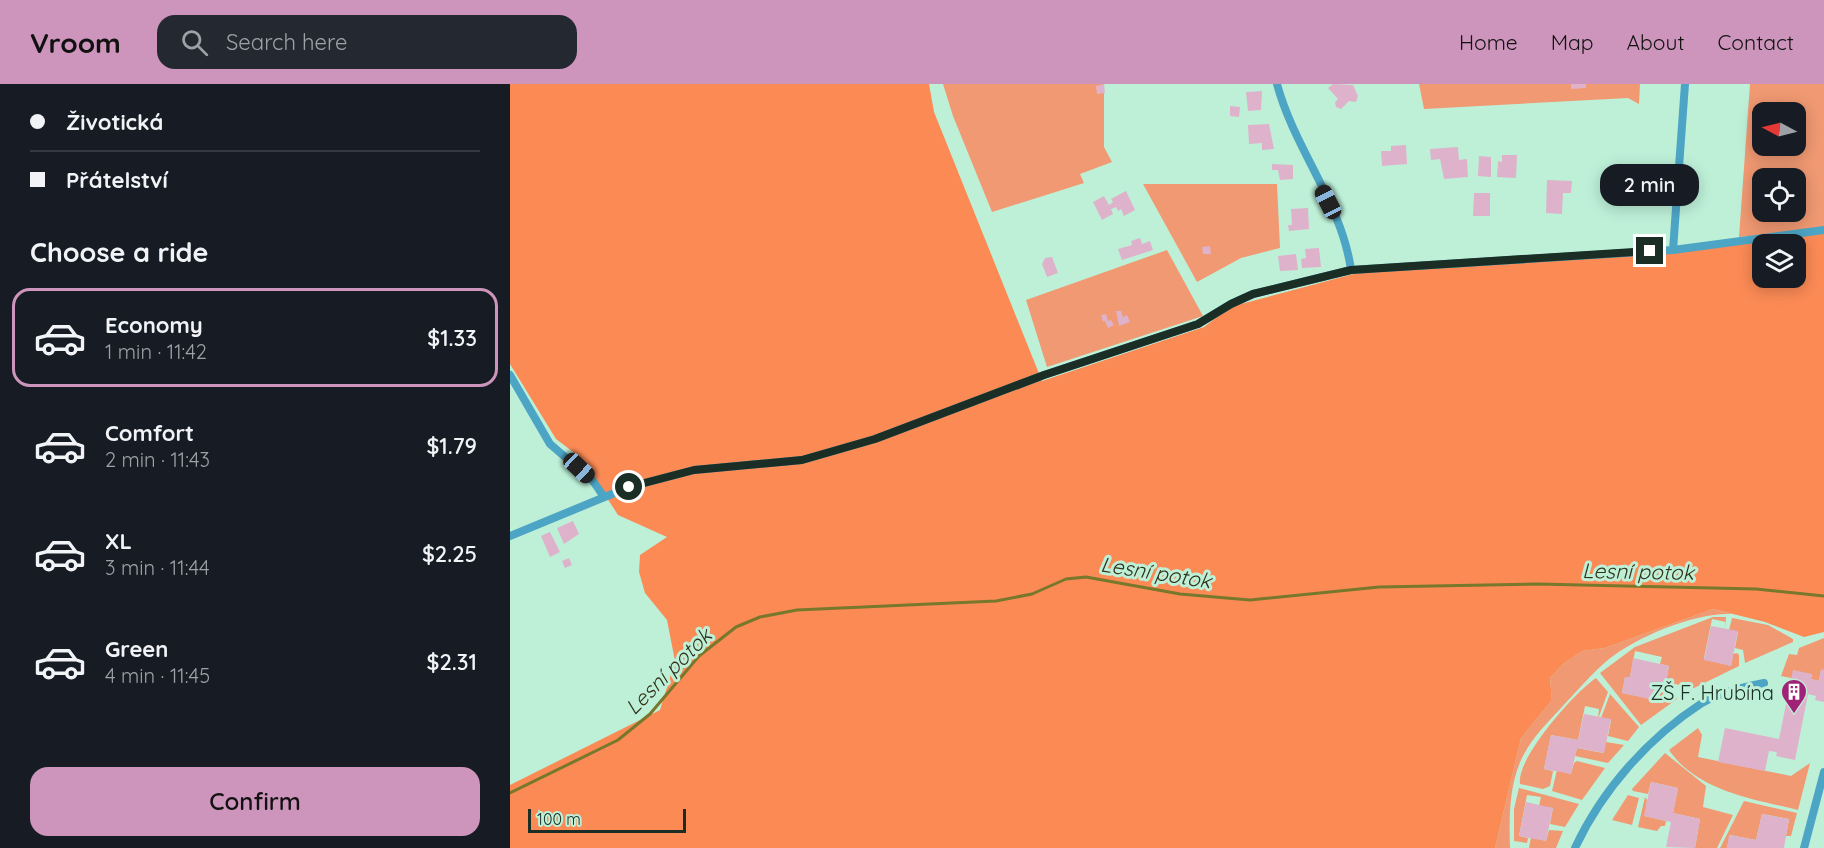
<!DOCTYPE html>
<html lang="en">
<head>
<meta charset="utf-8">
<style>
	:root { --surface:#171b24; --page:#242831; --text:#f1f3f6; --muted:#9ea1a6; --line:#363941; --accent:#cd95bc }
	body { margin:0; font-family:Quicksand,sans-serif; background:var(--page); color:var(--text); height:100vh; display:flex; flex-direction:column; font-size:22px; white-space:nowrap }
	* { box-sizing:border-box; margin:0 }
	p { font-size:20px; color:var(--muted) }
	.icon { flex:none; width:33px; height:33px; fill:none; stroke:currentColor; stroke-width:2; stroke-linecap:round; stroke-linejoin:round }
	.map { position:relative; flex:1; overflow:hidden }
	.sheet { display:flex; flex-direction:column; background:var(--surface); width:510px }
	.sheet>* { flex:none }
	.top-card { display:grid; align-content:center; height:132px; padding:0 30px; background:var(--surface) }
	.needle { width:39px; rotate:277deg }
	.buttons { position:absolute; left:1242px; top:18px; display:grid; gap:12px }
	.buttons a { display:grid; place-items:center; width:54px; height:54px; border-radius:12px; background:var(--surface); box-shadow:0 3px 15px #0003; font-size:30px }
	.scale { position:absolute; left:18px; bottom:15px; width:158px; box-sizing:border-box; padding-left:6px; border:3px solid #1a2e25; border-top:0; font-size:16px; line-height:21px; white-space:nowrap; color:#1a2e25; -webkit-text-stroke:4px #bef0d8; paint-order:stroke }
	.end { position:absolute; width:27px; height:27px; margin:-14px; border:8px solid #1a2e25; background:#fff; box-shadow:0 0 0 3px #fff }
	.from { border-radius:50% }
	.bubble { position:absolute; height:42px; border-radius:18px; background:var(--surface); box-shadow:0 3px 15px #0003; font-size:20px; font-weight:600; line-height:42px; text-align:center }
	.car { position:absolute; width:18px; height:36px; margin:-18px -9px; border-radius:8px; box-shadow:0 0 4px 2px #0007; background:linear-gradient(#222 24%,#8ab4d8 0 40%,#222 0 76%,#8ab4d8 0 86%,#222 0) }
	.top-card b { display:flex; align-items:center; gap:21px; height:57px; font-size:22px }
	.top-card b+b { border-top:2px solid var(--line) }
	.top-card i { width:15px; height:15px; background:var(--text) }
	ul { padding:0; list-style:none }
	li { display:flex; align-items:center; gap:18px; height:99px; margin:0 12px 9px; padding:0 18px; border:3px solid transparent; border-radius:18px }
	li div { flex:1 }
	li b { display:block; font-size:22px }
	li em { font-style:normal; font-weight:600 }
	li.on { border-color:var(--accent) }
	li>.icon { width:54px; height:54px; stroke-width:1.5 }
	h2 { padding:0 30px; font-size:27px; line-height:72px }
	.primary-button { display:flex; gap:12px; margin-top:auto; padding:12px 30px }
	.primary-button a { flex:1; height:69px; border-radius:18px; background:var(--accent); color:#111; font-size:24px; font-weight:600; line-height:69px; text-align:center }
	header { display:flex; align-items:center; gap:36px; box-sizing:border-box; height:84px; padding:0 30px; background:var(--accent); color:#111 }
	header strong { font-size:28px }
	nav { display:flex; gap:33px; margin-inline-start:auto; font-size:21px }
	.search { width:420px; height:54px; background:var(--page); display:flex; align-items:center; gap:15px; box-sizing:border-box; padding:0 21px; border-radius:18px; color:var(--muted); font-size:22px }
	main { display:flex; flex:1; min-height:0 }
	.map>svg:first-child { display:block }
	.green { fill:#f09972; fill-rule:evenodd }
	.forest { fill:#fb8a55; fill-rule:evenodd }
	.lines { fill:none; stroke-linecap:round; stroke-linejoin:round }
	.stream { stroke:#77782b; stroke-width:3 }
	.building { fill:#deb2ca }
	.minor { stroke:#4da5c5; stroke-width:8 }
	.route { stroke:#1a2e25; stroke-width:8 }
	.labels { text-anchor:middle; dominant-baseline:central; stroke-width:6; stroke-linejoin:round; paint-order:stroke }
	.poi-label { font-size:20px; fill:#1a2e25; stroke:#bef0d8; text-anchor:end }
	.water-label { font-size:21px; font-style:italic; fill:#32311a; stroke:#bef0d8 }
</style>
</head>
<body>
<header>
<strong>Vroom</strong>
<div class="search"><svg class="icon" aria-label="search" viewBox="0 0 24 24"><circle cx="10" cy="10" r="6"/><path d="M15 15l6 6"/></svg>Search here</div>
<nav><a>Home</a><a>Map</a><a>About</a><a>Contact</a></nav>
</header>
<main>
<section class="sheet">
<div class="top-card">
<b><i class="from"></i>Životická</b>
<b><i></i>Přátelství</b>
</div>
<h2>Choose a ride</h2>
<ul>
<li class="on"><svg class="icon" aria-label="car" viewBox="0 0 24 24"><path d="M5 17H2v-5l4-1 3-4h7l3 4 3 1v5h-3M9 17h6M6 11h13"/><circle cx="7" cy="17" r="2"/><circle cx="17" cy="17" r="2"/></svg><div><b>Economy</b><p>1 min · 11:42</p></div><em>$1.33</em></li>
<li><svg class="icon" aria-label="car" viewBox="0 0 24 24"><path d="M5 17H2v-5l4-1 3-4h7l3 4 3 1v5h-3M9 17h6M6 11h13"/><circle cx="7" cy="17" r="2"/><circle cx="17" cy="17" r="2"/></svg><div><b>Comfort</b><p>2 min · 11:43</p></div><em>$1.79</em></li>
<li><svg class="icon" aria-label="car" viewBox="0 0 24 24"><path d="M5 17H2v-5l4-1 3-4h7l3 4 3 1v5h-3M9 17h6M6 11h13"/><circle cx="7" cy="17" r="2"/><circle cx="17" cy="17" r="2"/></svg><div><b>XL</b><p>3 min · 11:44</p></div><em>$2.25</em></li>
<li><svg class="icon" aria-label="car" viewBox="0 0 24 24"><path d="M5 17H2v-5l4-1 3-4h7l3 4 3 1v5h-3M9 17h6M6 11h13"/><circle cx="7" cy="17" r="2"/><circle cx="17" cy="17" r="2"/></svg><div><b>Green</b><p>4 min · 11:45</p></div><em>$2.31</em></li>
</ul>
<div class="primary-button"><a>Confirm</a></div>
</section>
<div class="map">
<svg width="1314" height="764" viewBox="0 0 1314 764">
	<rect width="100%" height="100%" fill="#bef0d8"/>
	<path class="green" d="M 433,0 L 594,0 L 594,63 L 602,78 L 570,90 L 574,99 L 482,128 L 443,32 Z
		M 909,0 L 1130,0 L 1129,20 L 1118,14 L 914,25 Z
		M 1240,0 L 1314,0 L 1314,145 L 1229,153 ZM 1252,28 L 1286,28 L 1286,62 L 1252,62 ZM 1252,94 L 1286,94 L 1286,128 L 1252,128 Z
		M 633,100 L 767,100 L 770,164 L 731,174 L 687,198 Z
		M 657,166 L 693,232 L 537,283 L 516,216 Z
		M 1203,525 L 1222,530 C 1186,528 1128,552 1099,575 C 1082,589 1067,607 1051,624 C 1037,639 1021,655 1012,674 C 999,701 999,734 1000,764 L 985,764 L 1011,654 L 1042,616 L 1040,594 L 1053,580 L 1072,567 L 1095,564 Z
		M 1203,533 L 1216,533 L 1215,546 L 1216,538 L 1202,535 L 1194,574 L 1221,582 L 1223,570 L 1227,569 L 1229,571 L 1229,582 L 1184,604 L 1156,598 L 1159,582 L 1150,580 L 1152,573 L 1125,567 L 1120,593 L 1115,593 L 1112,609 L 1148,616 L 1150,607 L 1163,609 L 1167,615 L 1131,641 L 1090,589 L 1125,563 Z
		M 1222,534 L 1258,541 L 1283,555 L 1283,558 L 1235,579 L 1233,566 L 1225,564 L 1228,548 L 1219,546 Z
		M 1314,554 L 1314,586 L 1311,586 L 1309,597 L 1301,595 L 1302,590 L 1281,594 L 1271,592 L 1279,570 L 1287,571 L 1289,564 Z
		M 1086,594 L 1098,608 L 1088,635 L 1089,625 L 1075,622 L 1068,656 L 1041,651 L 1034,685 L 1043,687 L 1040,702 L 1033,705 L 1010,700 C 1006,674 1065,608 1086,594 Z
		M 1100,610 L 1129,643 L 1118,657 L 1098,652 L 1101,637 L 1091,634 Z
		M 1188,644 L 1192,651 L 1188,673 L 1281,692 L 1300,679 L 1288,726 C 1243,715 1187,707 1159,666 Z
		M 1096,658 L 1114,661 L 1098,679 L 1065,672 L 1067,664 L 1093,669 Z
		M 1155,669 L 1196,702 L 1193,723 L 1223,731 L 1207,764 L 1185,764 L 1190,735 L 1163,729 L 1168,704 L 1141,698 L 1138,710 L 1123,707 L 1122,705 Z
		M 1067,677 L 1095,684 L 1072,716 L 1042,707 L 1047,686 L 1061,690 L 1064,679 Z
		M 1009,704 L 1069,720 L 1055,743 L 1040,740 L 1043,724 L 1029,722 L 1031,713 L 1017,711 L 1009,752 L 1018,754 L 1017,759 L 1004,757 L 1004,725 Z
		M 1118,711 L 1129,714 L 1122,741 L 1102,736 Z
		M 1135,713 L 1137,716 L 1135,732 L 1156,737 L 1155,742 L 1151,742 L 1147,747 L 1128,743 Z
		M 1234,717 L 1287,729 L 1281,752 L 1276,752 L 1279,735 L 1252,730 L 1246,756 L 1220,751 L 1217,764 L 1210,764 Z
		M 1039,746 L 1053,747 L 1046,764 L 1019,764 L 1021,753 L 1036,757 Z"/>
	<path class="forest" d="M 0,0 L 419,0 L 424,28 L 532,297 L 694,243 L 720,223 L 847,189 L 1075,173 L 1314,148 L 1314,548 L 1294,553 L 1255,538 L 1203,525 L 1095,564 L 1072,567 L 1053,580 L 1040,594 L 1042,616 L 1011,654 L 985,764 L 0,764 L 0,701 L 150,626 L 165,577 L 157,536 L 135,509 L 129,488 L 130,471 L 157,453 L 108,431 L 71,374 L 46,355 L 0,280 ZM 1252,160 L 1286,160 L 1286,194 L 1252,194 Z"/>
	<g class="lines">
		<path class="stream" d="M 0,709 L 108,656 L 140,630 L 189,572 L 226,543 L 250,533 L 287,526 L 486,517 L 522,510 L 556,495 L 576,493 L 670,510 L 740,516 L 869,503 L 1028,500 L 1246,505 L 1314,512"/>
	</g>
	<path class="building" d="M 594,0 L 595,9 L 587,10 L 586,2 Z
		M 823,0 L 843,1 L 848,12 L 846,18 L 839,17 L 831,25 L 826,23 L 825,18 L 828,15 L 818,4 Z
		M 1061,0 L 1076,0 L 1076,4 L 1061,5 Z
		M 752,7 L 751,26 L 738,27 L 736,8 Z
		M 720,22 L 730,23 L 729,33 L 720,32 Z
		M 759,40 L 764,65 L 752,66 L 752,59 L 739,60 L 738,41 Z
		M 896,61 L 897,80 L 872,82 L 871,67 L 881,67 L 881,62 Z
		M 948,63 L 949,76 L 957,75 L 958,93 L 934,95 L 930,75 L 921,76 L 920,65 Z
		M 992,71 L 1007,71 L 1006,94 L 987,93 L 988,77 L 992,78 Z
		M 969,72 L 981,73 L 981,93 L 968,92 Z
		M 762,80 L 783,81 L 783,95 L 770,96 L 768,86 L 762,86 Z
		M 1037,96 L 1062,97 L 1061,109 L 1053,109 L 1052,130 L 1036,129 Z
		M 616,107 L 625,126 L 614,132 L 611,125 L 608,127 L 606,123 L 601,125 L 603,130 L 592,136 L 583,118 L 594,112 L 599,121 L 603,118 L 601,115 Z
		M 964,109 L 980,109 L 980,132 L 963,132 Z
		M 798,124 L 799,145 L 779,147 L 778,141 L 782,141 L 781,125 Z
		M 630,154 L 632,160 L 640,157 L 643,166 L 612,176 L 608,165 L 622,161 L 621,157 Z
		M 700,162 L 701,170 L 693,170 L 692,163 Z
		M 809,164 L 811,183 L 792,184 L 791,175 L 796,174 L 795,165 Z
		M 786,170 L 788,186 L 770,187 L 768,172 Z
		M 542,173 L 548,189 L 537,193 L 532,180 L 535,174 Z
		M 606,227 L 611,227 L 613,233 L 617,231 L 620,238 L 609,242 Z
		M 596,230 L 598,237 L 601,236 L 604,241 L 598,244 L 595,237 L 593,238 L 591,231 Z
		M 63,437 L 69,450 L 54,460 L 47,444 Z
		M 40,448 L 50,468 L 40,473 L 31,452 Z
		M 59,474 L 62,481 L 55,484 L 52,477 Z
		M 1201,542 L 1228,547 L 1221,582 L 1194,576 Z
		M 1123,574 L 1159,582 L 1156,598 L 1161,599 L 1160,608 L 1150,607 L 1148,617 L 1112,609 L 1115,593 L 1120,593 Z
		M 1311,585 L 1314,586 L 1314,618 L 1305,616 L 1306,612 L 1298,610 L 1285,676 L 1266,672 L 1267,668 L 1259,667 L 1255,687 L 1208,678 L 1215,644 L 1269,655 L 1283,586 L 1302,590 L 1301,595 L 1309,597 Z
		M 1074,630 L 1101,635 L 1094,669 L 1067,664 L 1061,690 L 1034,685 L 1041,651 L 1068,656 Z
		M 1141,698 L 1168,704 L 1163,729 L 1190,735 L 1185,764 L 1156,763 L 1161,738 L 1134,732 Z
		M 1016,718 L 1043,724 L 1036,757 L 1009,752 Z
		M 1252,730 L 1279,735 L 1274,764 L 1217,764 L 1219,751 L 1246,756 Z"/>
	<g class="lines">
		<path class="minor" d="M 767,0 C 784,64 832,120 841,186
			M 1163,166 L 1175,0
			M 0,291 L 40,360 L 83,397 L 94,413
			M 0,452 L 119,403 L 184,386 L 292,376 L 365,355 L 534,291 L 688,240 L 721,220 L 743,210 L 841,186 L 1163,166 L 1314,146
			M 1065,764 C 1092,706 1138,654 1192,619 C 1211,608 1233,603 1254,599
			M 1294,764 L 1314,688"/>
	</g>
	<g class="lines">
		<path class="route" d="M 119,403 L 184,386 L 292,376 L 365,355 L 534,291 L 688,240 L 721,220 L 743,210 L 841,186 L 1140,167"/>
	</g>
	<defs>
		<symbol id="building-pin" viewBox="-11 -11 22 30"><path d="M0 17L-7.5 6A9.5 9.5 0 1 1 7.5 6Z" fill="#a02276" stroke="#bef0d8"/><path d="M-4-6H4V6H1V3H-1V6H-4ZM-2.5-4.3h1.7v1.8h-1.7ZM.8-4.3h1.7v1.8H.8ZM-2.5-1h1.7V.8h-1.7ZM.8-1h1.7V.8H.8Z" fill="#fff"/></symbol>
	</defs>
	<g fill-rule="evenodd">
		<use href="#building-pin" x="1269" y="593" width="30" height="40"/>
	</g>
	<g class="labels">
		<g class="poi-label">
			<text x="1264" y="608">ZŠ F. Hrubína</text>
		</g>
		<g class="water-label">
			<text transform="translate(1128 487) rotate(1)">Lesní potok</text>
			<text transform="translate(646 488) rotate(9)">Lesní potok</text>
			<text transform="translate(158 587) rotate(-45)">Lesní potok</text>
		</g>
	</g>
</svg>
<div class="buttons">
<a><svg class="needle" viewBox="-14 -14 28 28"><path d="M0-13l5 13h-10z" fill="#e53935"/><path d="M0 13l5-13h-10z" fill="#9ea1a6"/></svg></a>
<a><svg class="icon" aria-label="locate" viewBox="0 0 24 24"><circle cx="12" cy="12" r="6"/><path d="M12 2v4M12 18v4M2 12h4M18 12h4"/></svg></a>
<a><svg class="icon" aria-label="layers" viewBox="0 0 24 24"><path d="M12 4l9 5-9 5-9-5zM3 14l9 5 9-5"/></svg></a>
</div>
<div class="scale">100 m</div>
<i class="end from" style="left:119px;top:403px"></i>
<i class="end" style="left:1140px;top:167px"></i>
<div class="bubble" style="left:1090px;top:80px;width:99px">2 min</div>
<i class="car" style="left:818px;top:118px;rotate:333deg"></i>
<i class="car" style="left:69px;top:384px;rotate:133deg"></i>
</div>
</main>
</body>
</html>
